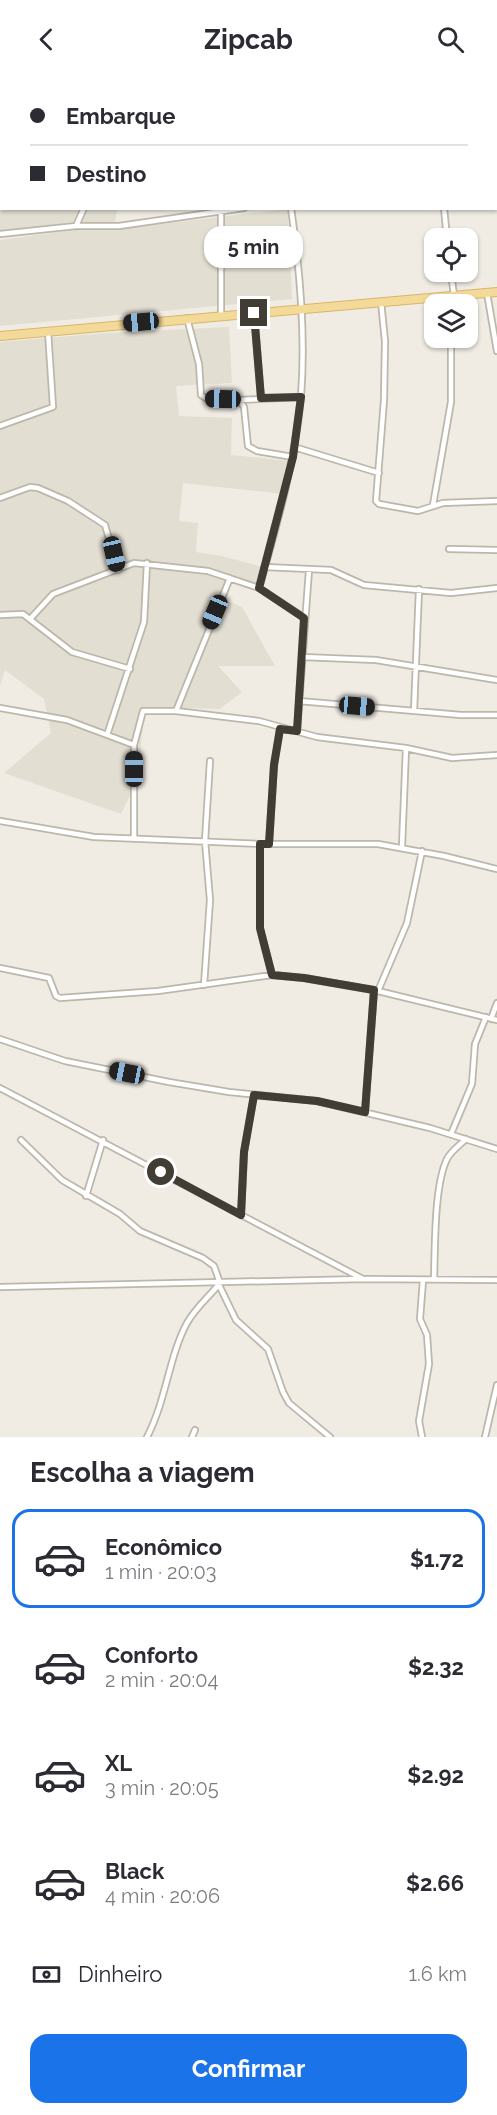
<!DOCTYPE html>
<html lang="pt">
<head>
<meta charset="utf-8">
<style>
	:root { --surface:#fff; --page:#f7f7f7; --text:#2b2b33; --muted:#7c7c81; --line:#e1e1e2; --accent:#1a73e8 }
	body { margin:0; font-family:Raleway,sans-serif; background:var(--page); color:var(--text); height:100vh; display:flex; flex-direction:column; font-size:22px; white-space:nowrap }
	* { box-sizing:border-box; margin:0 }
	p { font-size:20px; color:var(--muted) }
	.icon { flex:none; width:33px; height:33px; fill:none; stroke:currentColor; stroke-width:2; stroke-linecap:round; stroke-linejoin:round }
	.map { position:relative; height:1359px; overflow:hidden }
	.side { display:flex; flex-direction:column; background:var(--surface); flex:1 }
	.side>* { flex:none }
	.top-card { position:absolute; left:0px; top:0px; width:498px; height:132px; box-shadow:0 2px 4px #0004; display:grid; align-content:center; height:132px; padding:0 30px; background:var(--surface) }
	.buttons { position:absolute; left:424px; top:150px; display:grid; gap:12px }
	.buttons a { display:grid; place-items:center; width:54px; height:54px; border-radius:12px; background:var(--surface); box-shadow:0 2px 4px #0004; font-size:30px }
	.end { position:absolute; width:27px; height:27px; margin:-14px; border:8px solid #413c34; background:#fff; box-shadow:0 0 0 3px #fff }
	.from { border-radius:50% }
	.bubble { position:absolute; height:42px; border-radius:18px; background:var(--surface); box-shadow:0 2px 4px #0004; font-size:20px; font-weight:700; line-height:42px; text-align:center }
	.car { position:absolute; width:18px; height:36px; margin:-18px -9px; border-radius:8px; box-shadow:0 0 4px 2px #0007; background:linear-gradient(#222 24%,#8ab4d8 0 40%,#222 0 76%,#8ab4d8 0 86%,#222 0) }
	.top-card b { display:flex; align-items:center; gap:21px; height:57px; font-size:22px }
	.top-card b+b { border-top:2px solid var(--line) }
	.top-card i { width:15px; height:15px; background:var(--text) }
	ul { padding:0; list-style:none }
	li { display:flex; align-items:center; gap:18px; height:99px; margin:0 12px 9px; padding:0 18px; border:3px solid transparent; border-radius:18px }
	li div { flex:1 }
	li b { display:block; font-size:22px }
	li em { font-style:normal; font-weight:700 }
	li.current { border-color:var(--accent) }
	li>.icon { width:54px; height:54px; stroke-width:1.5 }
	h2 { padding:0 30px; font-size:27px; line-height:72px }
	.pay { display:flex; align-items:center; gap:15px; height:66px; padding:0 30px; font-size:22px }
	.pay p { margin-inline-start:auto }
	.primary-button { display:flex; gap:12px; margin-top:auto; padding:12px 30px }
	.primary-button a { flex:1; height:69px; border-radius:18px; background:var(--accent); color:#fff; font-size:24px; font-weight:700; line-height:69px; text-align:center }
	header { display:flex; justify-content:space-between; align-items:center; height:78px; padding:0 30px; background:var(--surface); font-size:27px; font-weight:700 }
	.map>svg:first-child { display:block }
	.residential { fill:#e3ded2 }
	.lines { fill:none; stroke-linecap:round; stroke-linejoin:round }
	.street-casing { stroke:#bdb7aa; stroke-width:8 }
	.primary-casing { stroke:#d7b66b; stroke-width:10 }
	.street { stroke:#fff; stroke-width:4.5 }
	.primary { stroke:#f4da99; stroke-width:8 }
	.route { stroke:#413c34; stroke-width:8 }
</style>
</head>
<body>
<header><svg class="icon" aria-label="back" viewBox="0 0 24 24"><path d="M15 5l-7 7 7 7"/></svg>Zipcab<svg class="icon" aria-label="search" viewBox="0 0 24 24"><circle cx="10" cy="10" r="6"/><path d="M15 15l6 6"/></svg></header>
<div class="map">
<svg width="497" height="1359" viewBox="0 0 497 1359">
	<rect width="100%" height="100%" fill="#f0ece4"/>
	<path class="residential" d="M 0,0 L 263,0 L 264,1 L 2,2 L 2,130 L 117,131 L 115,145 L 72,144 L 0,154 Z
		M 288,131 L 292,221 L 0,248 L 0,162 L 75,152 L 111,152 Z
		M 229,249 L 232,305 L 176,308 L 179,338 L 232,340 L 231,377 L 291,383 L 284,416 L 183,405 L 179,443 L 198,445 L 196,474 L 222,478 L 266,490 L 260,511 L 229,499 L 223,521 L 242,529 L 275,588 L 218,588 L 242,614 L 220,631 L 145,629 L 137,703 L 121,736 L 4,695 L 51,655 L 44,621 L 5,592 L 0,608 L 0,264 L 106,255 Z"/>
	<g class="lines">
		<defs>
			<path id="street" d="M 129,0 L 129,2
				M 268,0 L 268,2
				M 434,0 L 434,2
				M 0,32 L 2,33
				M 444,130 L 447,160
				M 221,134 L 221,237
				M 76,148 L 84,130
				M 0,156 L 76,148 L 119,148 L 244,130
				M 451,194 L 454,218
				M 487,215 L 497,273
				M 381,224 L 385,263 L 384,322 L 376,423 L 379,426 L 418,433 L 443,425 L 497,423
				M 254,235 L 261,320
				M 187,240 L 199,286 L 201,317 L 207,321 L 239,322 L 244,329 L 248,368 L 257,373 L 293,379
				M 239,322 L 301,319
				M 0,348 L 53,329 L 48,253
				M 294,369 L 379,395
				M 0,420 L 30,409 L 38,410 L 68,423 L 105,447 L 118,492
				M 433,427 L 451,324 L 451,260
				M 449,471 L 497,472
				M 265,489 L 331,492 L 364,507 L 451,515 L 497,510
				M 259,510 C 277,447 295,383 301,318 C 306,255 300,192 291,130
				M 0,537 L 23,536 L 72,574 L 130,591
				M 30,541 L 53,516 L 134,485 L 208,493 L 259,510 L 305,540
				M 302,579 L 376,582 L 497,602
				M 299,623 L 461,637 L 497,637
				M 0,630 L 67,642 L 134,667
				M 176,633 L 230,500
				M 414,633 L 419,511
				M 297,653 L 309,492
				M 107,657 L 144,544 L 147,485
				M 0,743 L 94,759 L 260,766 L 378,766 L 444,778 L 497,791
				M 134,760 L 134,667 L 143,633 L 176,633 L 259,643 L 317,659 L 406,670 L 452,680 L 497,677
				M 260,766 L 260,851 L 272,897
				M 269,766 L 274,687 L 280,651
				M 402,769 L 406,670
				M 0,890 L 49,900 L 56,918 L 60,920 L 158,913 L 272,897 L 305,900 L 378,913 L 497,942
				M 204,907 L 210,822 L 205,763 L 210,683
				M 378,913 L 407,845 L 422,773
				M 491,941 L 497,925
				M 0,961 L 65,983 L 169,1004 L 229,1014 L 317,1023 L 430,1050 L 497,1071
				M 0,1010 L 361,1200
				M 365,1034 L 374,912
				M 451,1056 L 472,1006 L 475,966 L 486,939
				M 21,1062 L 62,1102 L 120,1136 L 140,1153 L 203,1180 L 214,1188 L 220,1205 C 209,1219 196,1229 187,1245 C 169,1278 166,1323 147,1359
				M 86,1118 L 103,1062
				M 241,1137 L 244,1074 L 254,1017
				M 434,1202 C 435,1172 434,1107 447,1081 C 451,1073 460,1067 466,1061
				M 219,1207 L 236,1242 L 268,1271 L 283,1314 L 289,1325 L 330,1359
				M 0,1209 L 364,1201 L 497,1202
				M 192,1359 L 195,1352
				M 422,1359 L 419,1343 L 429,1286 L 427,1257 L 420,1241 L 423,1202
				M 485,1359 L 497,1307"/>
			<path id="primary" d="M 0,258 L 497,214"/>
		</defs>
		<use href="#street" class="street-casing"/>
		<use href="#primary" class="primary-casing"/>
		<use href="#street" class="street"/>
		<use href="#primary" class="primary"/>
	</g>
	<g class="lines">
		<path class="route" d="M 161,1094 L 241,1137 L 244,1074 L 254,1017 L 317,1023 L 365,1034 L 374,912 L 304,900 L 272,897 L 260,850 L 260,766 L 269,766 L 274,687 L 280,651 L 297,653 L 304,540 L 259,510 L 293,379 L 301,319 L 261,320 L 254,235"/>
	</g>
</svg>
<div class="buttons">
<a><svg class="icon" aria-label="locate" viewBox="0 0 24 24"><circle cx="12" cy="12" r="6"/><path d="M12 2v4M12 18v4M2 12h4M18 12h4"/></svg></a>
<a><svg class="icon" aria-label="layers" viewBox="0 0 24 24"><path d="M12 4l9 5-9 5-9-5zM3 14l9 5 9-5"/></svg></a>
</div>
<i class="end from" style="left:161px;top:1094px"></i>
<i class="end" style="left:254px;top:235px"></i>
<div class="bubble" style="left:204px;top:148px;width:99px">5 min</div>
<i class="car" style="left:141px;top:244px;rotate:265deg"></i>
<i class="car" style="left:223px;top:321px;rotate:271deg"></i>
<i class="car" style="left:114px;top:476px;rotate:167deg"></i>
<i class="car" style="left:215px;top:534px;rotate:203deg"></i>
<i class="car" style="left:357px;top:628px;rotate:95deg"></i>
<i class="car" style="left:134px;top:691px;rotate:0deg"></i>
<i class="car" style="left:127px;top:995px;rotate:281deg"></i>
<div class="top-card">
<b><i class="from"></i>Embarque</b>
<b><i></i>Destino</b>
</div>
</div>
<section class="side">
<h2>Escolha a viagem</h2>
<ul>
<li class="current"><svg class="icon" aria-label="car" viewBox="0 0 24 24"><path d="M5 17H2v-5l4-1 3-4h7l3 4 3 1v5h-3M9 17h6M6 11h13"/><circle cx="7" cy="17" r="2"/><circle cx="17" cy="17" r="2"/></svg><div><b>Econômico</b><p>1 min · 20:03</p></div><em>$1.72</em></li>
<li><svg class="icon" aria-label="car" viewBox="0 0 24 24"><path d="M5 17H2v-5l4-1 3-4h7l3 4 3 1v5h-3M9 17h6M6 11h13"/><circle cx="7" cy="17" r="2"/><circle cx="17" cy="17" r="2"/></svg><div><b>Conforto</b><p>2 min · 20:04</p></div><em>$2.32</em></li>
<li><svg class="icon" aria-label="car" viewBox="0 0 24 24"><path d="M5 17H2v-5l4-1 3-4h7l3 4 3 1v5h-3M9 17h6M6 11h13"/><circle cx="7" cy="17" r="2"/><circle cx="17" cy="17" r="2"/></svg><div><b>XL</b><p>3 min · 20:05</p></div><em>$2.92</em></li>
<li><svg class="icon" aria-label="car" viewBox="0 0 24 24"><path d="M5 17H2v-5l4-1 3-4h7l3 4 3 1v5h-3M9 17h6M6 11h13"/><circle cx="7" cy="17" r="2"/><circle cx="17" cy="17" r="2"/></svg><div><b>Black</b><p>4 min · 20:06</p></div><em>$2.66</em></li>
</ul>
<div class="pay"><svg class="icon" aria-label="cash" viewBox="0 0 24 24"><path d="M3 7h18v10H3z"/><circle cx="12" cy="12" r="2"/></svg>Dinheiro<p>1.6 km</p></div>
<div class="primary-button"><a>Confirmar</a></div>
</section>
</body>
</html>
